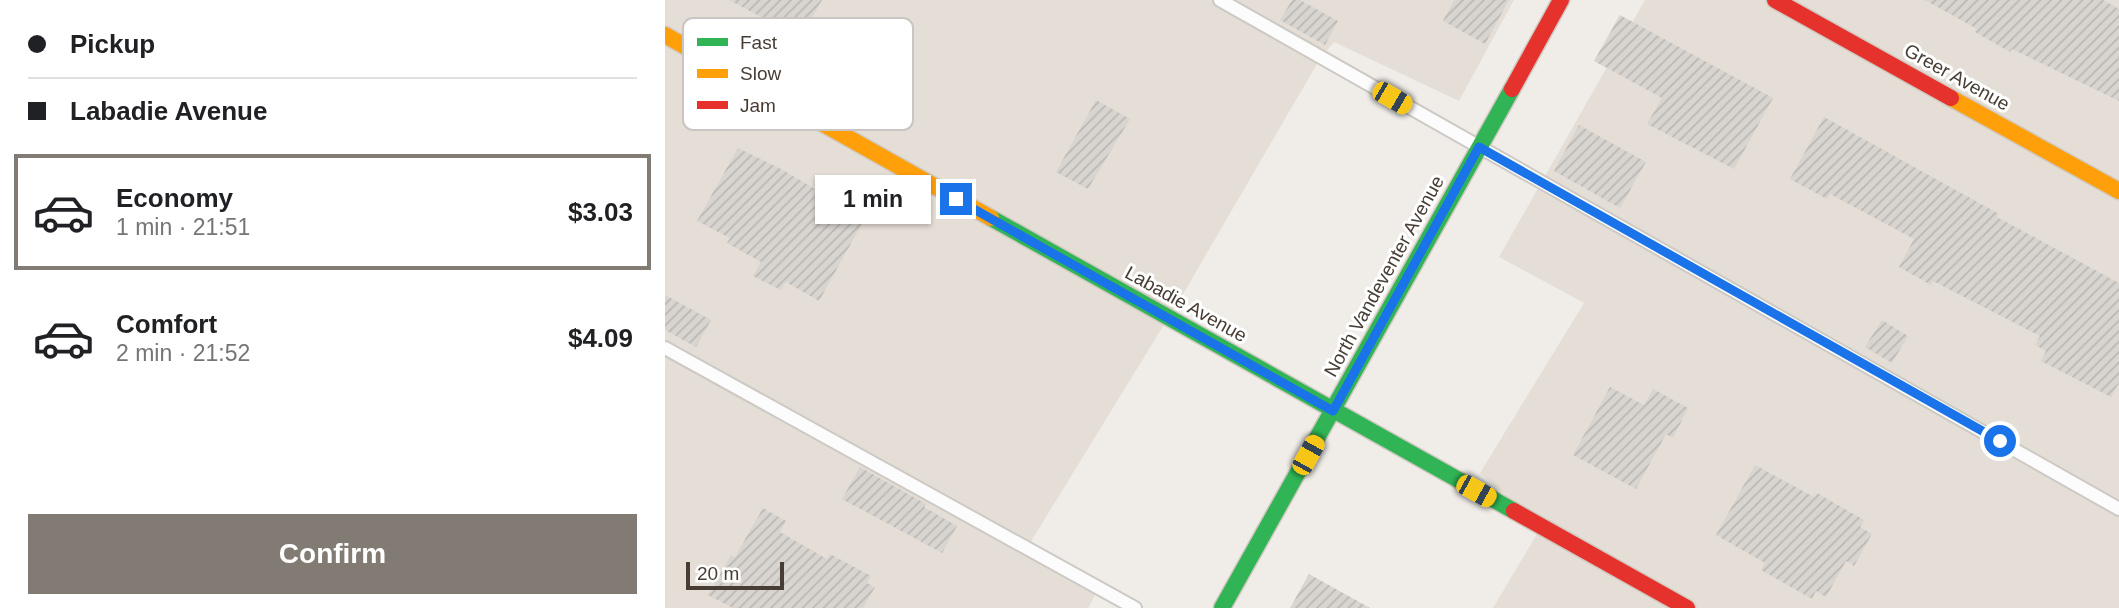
<!DOCTYPE html>
<html lang="en">
<head>
<meta charset="utf-8">
<style>
	:root { --surface:#fff; --page:#f6f6f6; --text:#202124; --muted:#757577; --line:#e0e0e0; --accent:#827b74 }
	body { margin:0; font-family:Helvetica,sans-serif; background:var(--page); color:var(--text); height:100vh; display:flex; flex-direction:column; font-size:26px; white-space:nowrap }
	* { box-sizing:border-box; margin:0 }
	p { font-size:23px; color:var(--muted) }
	.icon { flex:none; width:38px; height:38px; fill:none; stroke:currentColor; stroke-width:2; stroke-linecap:round; stroke-linejoin:round }
	.map { position:relative; flex:1; overflow:hidden }
	.sheet { display:flex; flex-direction:column; background:var(--surface); width:665px }
	.sheet>* { flex:none }
	.hud { display:grid; align-content:center; height:154px; padding:0 28px; background:var(--surface) }
	.scale { position:absolute; left:21px; bottom:18px; width:98px; box-sizing:border-box; padding-left:7px; border:4px solid #473d35; border-top:0; font-size:19px; line-height:24px; white-space:nowrap; color:#473d35; -webkit-text-stroke:5px #fff; paint-order:stroke }
	.end { position:absolute; width:32px; height:32px; margin:-16px; border:9px solid #1a73e8; background:#fff; box-shadow:0 0 0 4px #fff }
	.from { border-radius:50% }
	.bubble { position:absolute; height:49px; border-radius:0px; background:var(--surface); box-shadow:0 2px 5px #0004; font-size:23px; font-weight:700; line-height:49px; text-align:center }
	.car { position:absolute; width:21px; height:42px; margin:-21px -10px; border-radius:9px; box-shadow:0 0 5px 2px #0007; background:linear-gradient(#f5c518 24%,#345 0 40%,#f5c518 0 76%,#345 0 86%,#f5c518 0) }
	.hud b { display:flex; align-items:center; gap:24px; height:66px; font-size:26px }
	.hud b+b { border-top:2px solid var(--line) }
	.hud i { width:18px; height:18px; background:var(--text) }
	ul { padding:0; list-style:none }
	li { display:flex; align-items:center; gap:21px; height:116px; margin:0 14px 10px; padding:0 14px; border:4px solid transparent; border-radius:0px }
	li div { flex:1 }
	li b { display:block; font-size:26px }
	li em { font-style:normal; font-weight:700 }
	li.current { border-color:var(--accent) }
	li>.icon { width:63px; height:63px; stroke-width:1.5 }
	.button { display:flex; gap:14px; margin-top:auto; padding:14px 28px }
	.button a { flex:1; height:80px; border-radius:0px; background:var(--accent); color:#fff; font-size:28px; font-weight:700; line-height:80px; text-align:center }
	main { display:flex; flex:1; min-height:0 }
	.map>svg:first-child { display:block }
	.residential { fill:#e5ded6 }
	.building { fill:url(#building-hatch) }
	.lines { fill:none; stroke-linecap:round; stroke-linejoin:round }
	.lane-casing { stroke:#cdc9c5; stroke-width:16 }
	.fast-casing { stroke:#d0c9c0; stroke-width:19 }
	.slow-casing { stroke:#d0c9c0; stroke-width:19 }
	.jam-casing { stroke:#d0c9c0; stroke-width:19 }
	.lane { stroke:#fdfcfc; stroke-width:12 }
	.fast { stroke:#30b455; stroke-width:16 }
	.slow { stroke:#ff9f0a; stroke-width:16 }
	.jam { stroke:#e5322d; stroke-width:16 }
	.route { stroke:#1a73e8; stroke-width:9 }
	.labels { text-anchor:middle; dominant-baseline:central; stroke-width:6; stroke-linejoin:round; paint-order:stroke }
	.street-label { font-size:19px; fill:#473d35; stroke:#fff }
	.key { fill:#fff; stroke:#c8c5c2; stroke-width:2 }
	.key-label { font-size:19px; fill:#473d35 }
</style>
</head>
<body>
<main>
<section class="sheet">
<div class="hud">
<b><i class="from"></i>Pickup</b>
<b><i></i>Labadie Avenue</b>
</div>
<ul>
<li class="current"><svg class="icon" aria-label="car" viewBox="0 0 24 24"><path d="M5 17H2v-5l4-1 3-4h7l3 4 3 1v5h-3M9 17h6M6 11h13"/><circle cx="7" cy="17" r="2"/><circle cx="17" cy="17" r="2"/></svg><div><b>Economy</b><p>1 min · 21:51</p></div><em>$3.03</em></li>
<li><svg class="icon" aria-label="car" viewBox="0 0 24 24"><path d="M5 17H2v-5l4-1 3-4h7l3 4 3 1v5h-3M9 17h6M6 11h13"/><circle cx="7" cy="17" r="2"/><circle cx="17" cy="17" r="2"/></svg><div><b>Comfort</b><p>2 min · 21:52</p></div><em>$4.09</em></li>
</ul>
<div class="button"><a>Confirm</a></div>
</section>
<div class="map">
<svg width="1454" height="608" viewBox="0 0 1454 608">
	<defs>
		<pattern id="building-hatch" width="6" height="6" patternUnits="userSpaceOnUse" patternTransform="scale(1.75)"><rect width="6" height="6" fill="#d8d4d0"/><path d="M-1 1l2-2M0 6l6-6M5 7l2-2" fill="none" stroke="#bbb7b3"/></pattern>
	</defs>
	<rect width="100%" height="100%" fill="#f0ede9"/>
	<path class="residential" d="M 0,0 L 849,0 L 794,101 L 669,42 L 656,57 L 524,284 L 362,548 L 434,588 L 423,608 L 0,608 Z
		M 980,0 L 1454,0 L 1454,608 L 828,608 L 876,527 L 815,473 L 919,303 L 834,257 Z"/>
	<path class="building" d="M 64,0 L 157,0 L 140,30 L 125,21 L 121,30 Z
		M 627,0 L 635,0 L 673,21 L 660,45 L 615,20 Z
		M 789,0 L 844,0 L 820,44 L 778,21 Z
		M 1260,0 L 1438,0 L 1454,9 L 1454,101 L 1347,49 L 1345,52 L 1310,32 L 1312,29 Z
		M 955,15 L 1108,98 L 1069,169 L 982,124 L 997,98 L 929,61 Z
		M 431,100 L 465,119 L 423,189 L 391,172 Z
		M 1159,117 L 1334,214 L 1332,217 L 1454,283 L 1454,383 L 1446,397 L 1376,361 L 1381,351 L 1370,345 L 1375,336 L 1268,281 L 1266,285 L 1234,267 L 1249,239 L 1165,194 L 1162,199 L 1125,179 Z
		M 914,125 L 981,162 L 955,208 L 889,171 Z
		M 73,148 L 116,169 L 167,199 L 165,202 L 199,220 L 154,301 L 121,282 L 116,290 L 88,276 L 96,262 L 62,243 L 65,238 L 32,221 Z
		M 0,295 L 46,320 L 31,347 L 0,330 Z
		M 1217,320 L 1243,336 L 1227,363 L 1200,347 Z
		M 945,387 L 979,405 L 988,389 L 1023,408 L 1008,438 L 1001,434 L 971,489 L 908,455 Z
		M 1090,465 L 1149,497 L 1152,493 L 1199,520 L 1195,527 L 1207,534 L 1189,566 L 1181,561 L 1161,597 L 1151,591 L 1147,599 L 1096,570 L 1100,563 L 1051,535 Z
		M 195,467 L 261,504 L 259,507 L 292,526 L 277,553 L 177,499 Z
		M 98,508 L 121,521 L 115,532 L 162,559 L 165,554 L 206,576 L 202,583 L 210,587 L 198,608 L 68,608 L 43,595 L 66,555 L 70,557 Z
		M 644,574 L 705,608 L 625,608 Z"/>
	<g class="lines">
		<defs>
			<path id="lane" d="M 555,0 L 1454,509
				M 0,348 L 470,608"/>
			<path id="fast" d="M 326,218 L 849,511
				M 557,608 L 847,89"/>
			<path id="slow" d="M 0,35 L 326,218
				M 1286,98 L 1454,191"/>
			<path id="jam" d="M 1110,0 L 1286,98
				M 847,89 L 896,0
				M 849,511 L 1022,608"/>
		</defs>
		<use href="#lane" class="lane-casing"/>
		<use href="#fast" class="fast-casing"/>
		<use href="#slow" class="slow-casing"/>
		<use href="#jam" class="jam-casing"/>
		<use href="#lane" class="lane"/>
		<use href="#fast" class="fast"/>
		<use href="#slow" class="slow"/>
		<use href="#jam" class="jam"/>
	</g>
	<g class="lines">
		<path class="route" d="M 291,199 L 668,411 L 814,147 L 1335,441"/>
	</g>
	<g class="labels">
		<g class="street-label">
			<text transform="translate(1292 77) rotate(29)">Greer Avenue</text>
			<text transform="translate(719 276) rotate(-61)">North Vandeventer Avenue</text>
			<text transform="translate(521 304) rotate(29)">Labadie Avenue</text>
		</g>
	</g>
	<rect x="18" y="18" width="230" height="112" rx="10" class="key"/>
	<rect x="32" y="38" width="31" height="8" fill="#30b455"/>
	<rect x="32" y="69" width="31" height="9" fill="#ff9f0a"/>
	<rect x="32" y="101" width="31" height="8" fill="#e5322d"/>
	<g class="key-label">
		<text x="75" y="49">Fast</text>
		<text x="75" y="80">Slow</text>
		<text x="75" y="112">Jam</text>
	</g>
</svg>
<div class="scale">20 m</div>
<i class="end from" style="left:1335px;top:441px"></i>
<i class="end" style="left:291px;top:199px"></i>
<div class="bubble" style="left:150px;top:175px;width:116px">1 min</div>
<i class="car" style="left:727px;top:98px;rotate:120deg"></i>
<i class="car" style="left:643px;top:455px;rotate:29deg"></i>
<i class="car" style="left:811px;top:491px;rotate:119deg"></i>
</div>
</main>
</body>
</html>
